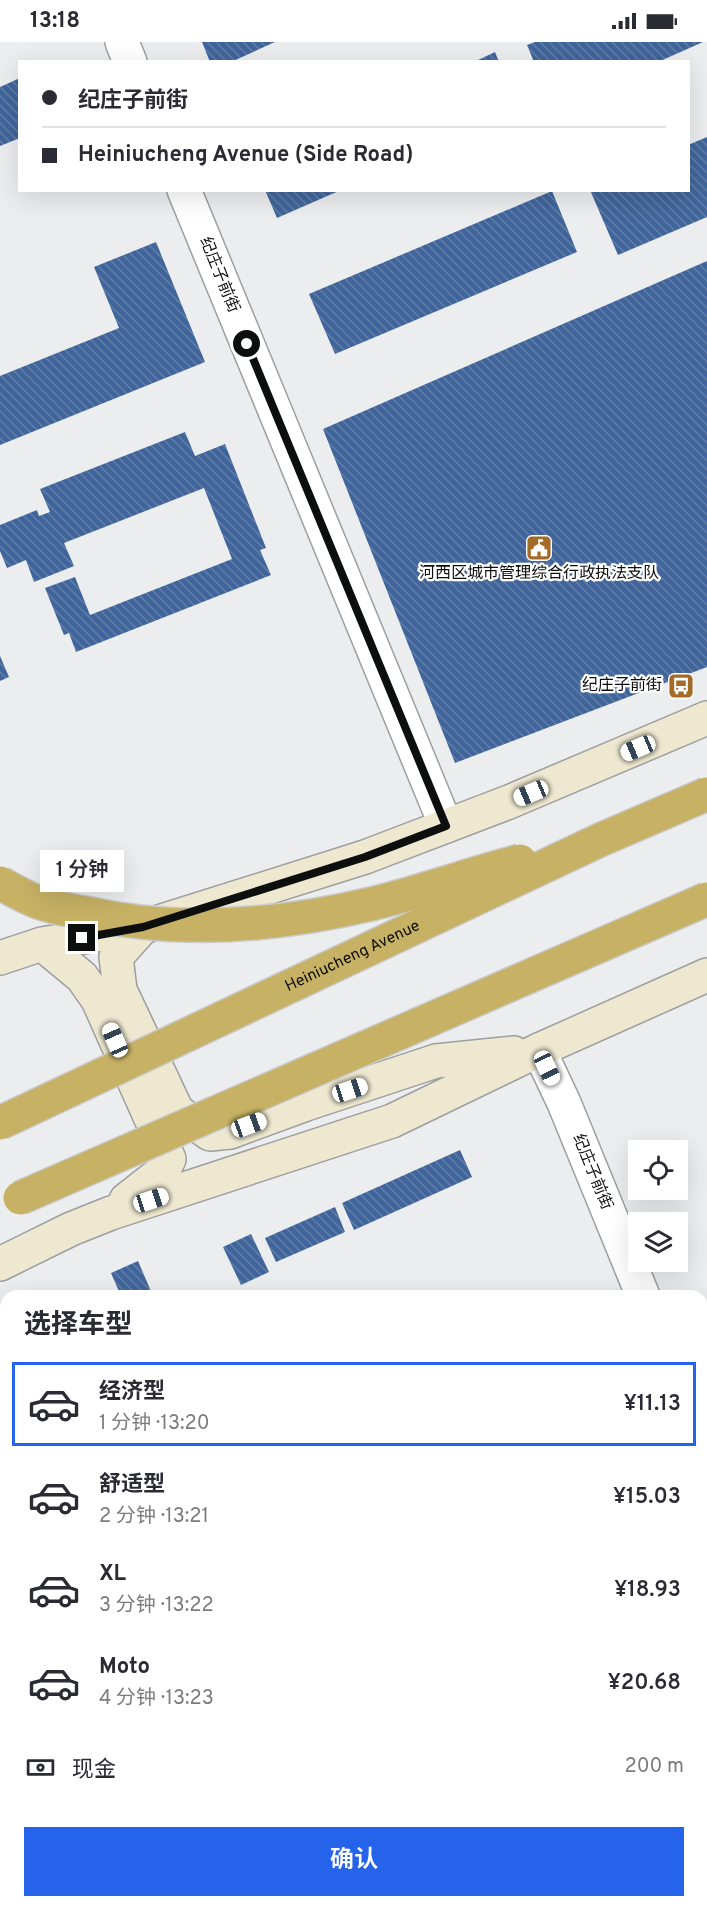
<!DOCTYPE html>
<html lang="zh">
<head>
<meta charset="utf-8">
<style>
	:root { --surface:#fff; --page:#f7f7f7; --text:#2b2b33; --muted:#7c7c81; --line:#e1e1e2; --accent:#2563eb }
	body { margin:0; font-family:Overpass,"Noto Sans SC",sans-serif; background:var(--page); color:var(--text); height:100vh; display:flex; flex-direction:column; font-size:22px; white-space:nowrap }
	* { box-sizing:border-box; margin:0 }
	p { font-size:20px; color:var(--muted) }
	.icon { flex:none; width:33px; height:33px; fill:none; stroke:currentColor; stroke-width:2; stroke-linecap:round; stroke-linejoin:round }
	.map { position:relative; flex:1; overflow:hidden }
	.details { position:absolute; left:0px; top:1248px; width:708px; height:618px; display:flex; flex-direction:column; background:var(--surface); border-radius:18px 18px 0 0; box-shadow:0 6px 24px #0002 }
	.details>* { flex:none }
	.hud { position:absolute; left:18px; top:18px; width:672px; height:132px; border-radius:0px; box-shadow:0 6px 24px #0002; display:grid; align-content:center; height:132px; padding:0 24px; background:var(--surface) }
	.tools { position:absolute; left:628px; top:1098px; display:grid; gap:12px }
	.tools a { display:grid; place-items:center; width:60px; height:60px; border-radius:0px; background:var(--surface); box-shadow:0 6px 24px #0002; font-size:30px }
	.end { position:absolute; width:27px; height:27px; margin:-14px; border:8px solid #0d0e0e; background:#fff; box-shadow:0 0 0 3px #fff }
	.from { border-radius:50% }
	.bubble { position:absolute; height:42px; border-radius:0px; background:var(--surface); box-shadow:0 6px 24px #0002; font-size:20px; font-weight:600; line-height:42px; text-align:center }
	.car { position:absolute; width:18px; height:36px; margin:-18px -9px; border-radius:8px; box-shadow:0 0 4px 2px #0007; background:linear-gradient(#fff 24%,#345 0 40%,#fff 0 76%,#345 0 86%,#fff 0) }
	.hud b { display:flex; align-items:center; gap:21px; height:57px; font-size:22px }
	.hud b+b { border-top:2px solid var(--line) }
	.hud i { width:15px; height:15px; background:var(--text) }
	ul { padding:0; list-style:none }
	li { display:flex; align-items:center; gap:18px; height:84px; margin:0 12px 9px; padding:0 12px; border:3px solid transparent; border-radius:0px }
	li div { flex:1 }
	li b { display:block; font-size:22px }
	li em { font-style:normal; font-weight:600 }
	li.active { border-color:var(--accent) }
	li>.icon { width:54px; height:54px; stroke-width:1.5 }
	h2 { padding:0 24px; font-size:27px; line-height:72px }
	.pay { display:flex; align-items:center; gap:15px; height:66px; padding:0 24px; font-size:22px }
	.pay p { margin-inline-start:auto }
	.cta { display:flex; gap:12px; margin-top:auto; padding:12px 24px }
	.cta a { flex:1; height:69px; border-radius:0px; background:var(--accent); color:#fff; font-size:24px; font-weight:600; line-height:69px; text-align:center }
	.status { display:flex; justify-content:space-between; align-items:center; height:42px; padding:0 30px; background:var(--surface); direction:ltr }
	.status svg { height:16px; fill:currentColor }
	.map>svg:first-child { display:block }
	.building { fill:url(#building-back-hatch) }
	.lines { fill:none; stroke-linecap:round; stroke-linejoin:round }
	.street-casing { stroke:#9d9ea0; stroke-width:36 }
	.secondary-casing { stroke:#9d9ea0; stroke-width:36 }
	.street { stroke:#fff; stroke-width:33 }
	.secondary { stroke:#eee8d0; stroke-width:33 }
	.highway-bridge-casing { stroke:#cacaca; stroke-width:36; stroke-linecap:butt }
	.highway-bridge { stroke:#c7b164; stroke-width:33 }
	.route { stroke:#0d0e0e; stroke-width:8 }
	.labels { text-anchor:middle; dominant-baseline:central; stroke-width:4.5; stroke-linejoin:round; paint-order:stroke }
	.street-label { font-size:16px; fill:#0d0e0e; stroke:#fff }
	.poi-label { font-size:16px; fill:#0d0e0e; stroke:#fff }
</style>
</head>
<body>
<div class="status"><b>13:18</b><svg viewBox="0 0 49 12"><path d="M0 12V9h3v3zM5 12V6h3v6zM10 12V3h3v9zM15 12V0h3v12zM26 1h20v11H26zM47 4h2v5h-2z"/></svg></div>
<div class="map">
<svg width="707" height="1866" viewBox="0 0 707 1866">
	<defs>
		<pattern id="building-back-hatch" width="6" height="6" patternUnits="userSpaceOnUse" patternTransform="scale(1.5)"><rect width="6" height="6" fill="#40659c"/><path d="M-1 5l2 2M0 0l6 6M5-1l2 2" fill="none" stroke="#637ea4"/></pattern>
	</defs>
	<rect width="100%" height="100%" fill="#ebedef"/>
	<path class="building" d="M 202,0 L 275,0 L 231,20 L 210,20 Z
		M 535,0 L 703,0 L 658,20 L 534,20 L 527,3 Z
		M 495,10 L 499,20 L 474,20 Z
		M 20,36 L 20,96 L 0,104 L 0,45 Z
		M 707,95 L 707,175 L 618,213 L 590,148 L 688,148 L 688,103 Z
		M 265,148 L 341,148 L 277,176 Z
		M 552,149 L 577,210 L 335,312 L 309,252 Z
		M 156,200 L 205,320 L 0,403 L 0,334 L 119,286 L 94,225 Z
		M 707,219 L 707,625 L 455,721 L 323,387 Z
		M 185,390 L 195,414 L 225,402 L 266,506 L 260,508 L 271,533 L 76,610 L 69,591 L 64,593 L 45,546 L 75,535 L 90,573 L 232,517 L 204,446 L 64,501 L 74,524 L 34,540 L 26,518 L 7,526 L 0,509 L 0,483 L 37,468 L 39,474 L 50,470 L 40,447 Z
		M 0,614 L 9,635 L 0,639 Z
		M 460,1108 L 472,1135 L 354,1188 L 342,1161 Z
		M 335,1165 L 345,1190 L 276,1220 L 265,1196 Z
		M 251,1192 L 269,1230 L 241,1243 L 223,1205 Z
		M 138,1219 L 153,1254 L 121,1254 L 111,1231 Z
		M 6,1511 L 6,1584 L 0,1587 L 0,1514 Z
		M 707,1690 L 707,1739 L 702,1741 L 702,1692 Z
		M 6,1731 L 6,1858 L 0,1853 L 0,1733 Z
		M 8,1860 L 104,1860 L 111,1866 L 15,1866 Z
		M 192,1860 L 273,1860 L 259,1866 L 195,1866 Z"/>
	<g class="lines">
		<defs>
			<path id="street" d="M 122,0 L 130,20
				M 184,148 L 446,784
				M 539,1008 L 564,1061 L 643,1254
				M 702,1397 L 707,1409"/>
			<path id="secondary" d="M 143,885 L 116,915 L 120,948 L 177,1069 L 210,1092 L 230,1090 L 306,1062 L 436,1019 L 514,1011
				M 42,902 L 82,935 L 98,958 L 169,1117 L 163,1129 L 126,1158
				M 0,916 L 42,902 L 143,885 L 365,815 L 509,760 L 707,676
				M 0,1222 L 71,1187 L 111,1171 L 392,1079 L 539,1008 L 707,933"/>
		</defs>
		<use href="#street" class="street-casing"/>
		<use href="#secondary" class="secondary-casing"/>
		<use href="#street" class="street"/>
		<use href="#secondary" class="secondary"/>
		<defs>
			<g id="highway-bridge">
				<path d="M 0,841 C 11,847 21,853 33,858 C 49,865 68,868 86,871 C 179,892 278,884 371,862 C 421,850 470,832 520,819"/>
				<path id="s1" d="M 0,1081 L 600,798 L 707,752"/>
				<path d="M 20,1156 L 707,857"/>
			</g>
		</defs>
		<use href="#highway-bridge" class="highway-bridge-casing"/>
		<use href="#highway-bridge" class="highway-bridge"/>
	</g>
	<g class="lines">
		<path class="route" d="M 82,896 L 143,885 L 365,815 L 446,784 L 247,302"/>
	</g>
	<defs>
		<symbol id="civic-square" viewBox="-11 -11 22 22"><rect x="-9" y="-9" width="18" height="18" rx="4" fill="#a36a28" stroke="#fff"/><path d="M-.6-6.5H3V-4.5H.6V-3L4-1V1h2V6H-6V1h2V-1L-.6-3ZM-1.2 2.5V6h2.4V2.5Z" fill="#fff"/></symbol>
		<symbol id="bus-square" viewBox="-11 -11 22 22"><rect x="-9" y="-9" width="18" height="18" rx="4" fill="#a36a28" stroke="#fff"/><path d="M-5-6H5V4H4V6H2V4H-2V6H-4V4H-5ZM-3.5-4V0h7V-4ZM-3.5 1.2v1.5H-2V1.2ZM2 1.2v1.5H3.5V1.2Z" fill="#fff"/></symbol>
	</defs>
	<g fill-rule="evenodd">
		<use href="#civic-square" x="524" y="491" width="30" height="30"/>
		<use href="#bus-square" x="666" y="629" width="30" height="30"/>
	</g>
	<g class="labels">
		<g class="street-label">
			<text transform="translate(219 233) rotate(68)">纪庄子前街</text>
			<text stroke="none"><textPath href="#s1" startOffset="390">Heiniucheng Avenue</textPath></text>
			<text transform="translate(592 1130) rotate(68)">纪庄子前街</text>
		</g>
		<g class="poi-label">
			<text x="539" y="532">河西区城市管理综合行政执法支队</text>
			<text x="662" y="644" text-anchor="end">纪庄子前街</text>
		</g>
	</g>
</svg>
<div class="tools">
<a><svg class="icon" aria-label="locate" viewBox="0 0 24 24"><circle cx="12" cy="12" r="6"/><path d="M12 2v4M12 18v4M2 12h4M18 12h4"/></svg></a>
<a><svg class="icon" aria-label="layers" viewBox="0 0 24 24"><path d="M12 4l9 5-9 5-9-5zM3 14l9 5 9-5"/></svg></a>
</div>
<i class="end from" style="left:247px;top:302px"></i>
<i class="end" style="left:82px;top:896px"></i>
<div class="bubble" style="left:40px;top:808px;width:84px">1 分钟</div>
<i class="car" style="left:638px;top:706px;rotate:247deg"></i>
<i class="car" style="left:531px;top:751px;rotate:247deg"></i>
<i class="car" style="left:115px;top:998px;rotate:336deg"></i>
<i class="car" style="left:547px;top:1026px;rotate:155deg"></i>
<i class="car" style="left:350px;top:1048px;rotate:72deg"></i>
<i class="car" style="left:249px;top:1083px;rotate:70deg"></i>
<i class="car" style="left:151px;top:1158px;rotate:72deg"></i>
<div class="hud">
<b><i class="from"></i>纪庄子前街</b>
<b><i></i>Heiniucheng Avenue (Side Road)</b>
</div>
<section class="details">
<h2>选择车型</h2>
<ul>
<li class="active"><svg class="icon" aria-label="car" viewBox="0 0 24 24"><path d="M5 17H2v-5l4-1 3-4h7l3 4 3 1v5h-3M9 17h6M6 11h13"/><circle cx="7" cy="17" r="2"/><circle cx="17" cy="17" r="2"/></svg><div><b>经济型</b><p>1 分钟 · 13:20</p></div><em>¥11.13</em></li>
<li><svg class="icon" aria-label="car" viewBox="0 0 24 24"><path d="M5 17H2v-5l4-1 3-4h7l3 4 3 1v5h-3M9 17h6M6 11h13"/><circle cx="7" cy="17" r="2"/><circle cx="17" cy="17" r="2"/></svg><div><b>舒适型</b><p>2 分钟 · 13:21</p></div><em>¥15.03</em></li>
<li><svg class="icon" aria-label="car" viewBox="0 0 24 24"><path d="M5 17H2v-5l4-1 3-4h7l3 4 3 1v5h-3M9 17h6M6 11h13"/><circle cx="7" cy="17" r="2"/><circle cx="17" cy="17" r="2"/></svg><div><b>XL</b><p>3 分钟 · 13:22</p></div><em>¥18.93</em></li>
<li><svg class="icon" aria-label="car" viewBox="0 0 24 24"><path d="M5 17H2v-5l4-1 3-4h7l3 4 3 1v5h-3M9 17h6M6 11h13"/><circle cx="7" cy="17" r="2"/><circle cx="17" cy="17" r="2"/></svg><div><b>Moto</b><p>4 分钟 · 13:23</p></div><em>¥20.68</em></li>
</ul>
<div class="pay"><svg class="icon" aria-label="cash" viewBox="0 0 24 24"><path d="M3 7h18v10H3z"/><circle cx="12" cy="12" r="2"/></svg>现金<p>200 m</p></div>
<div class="cta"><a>确认</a></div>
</section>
</div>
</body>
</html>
